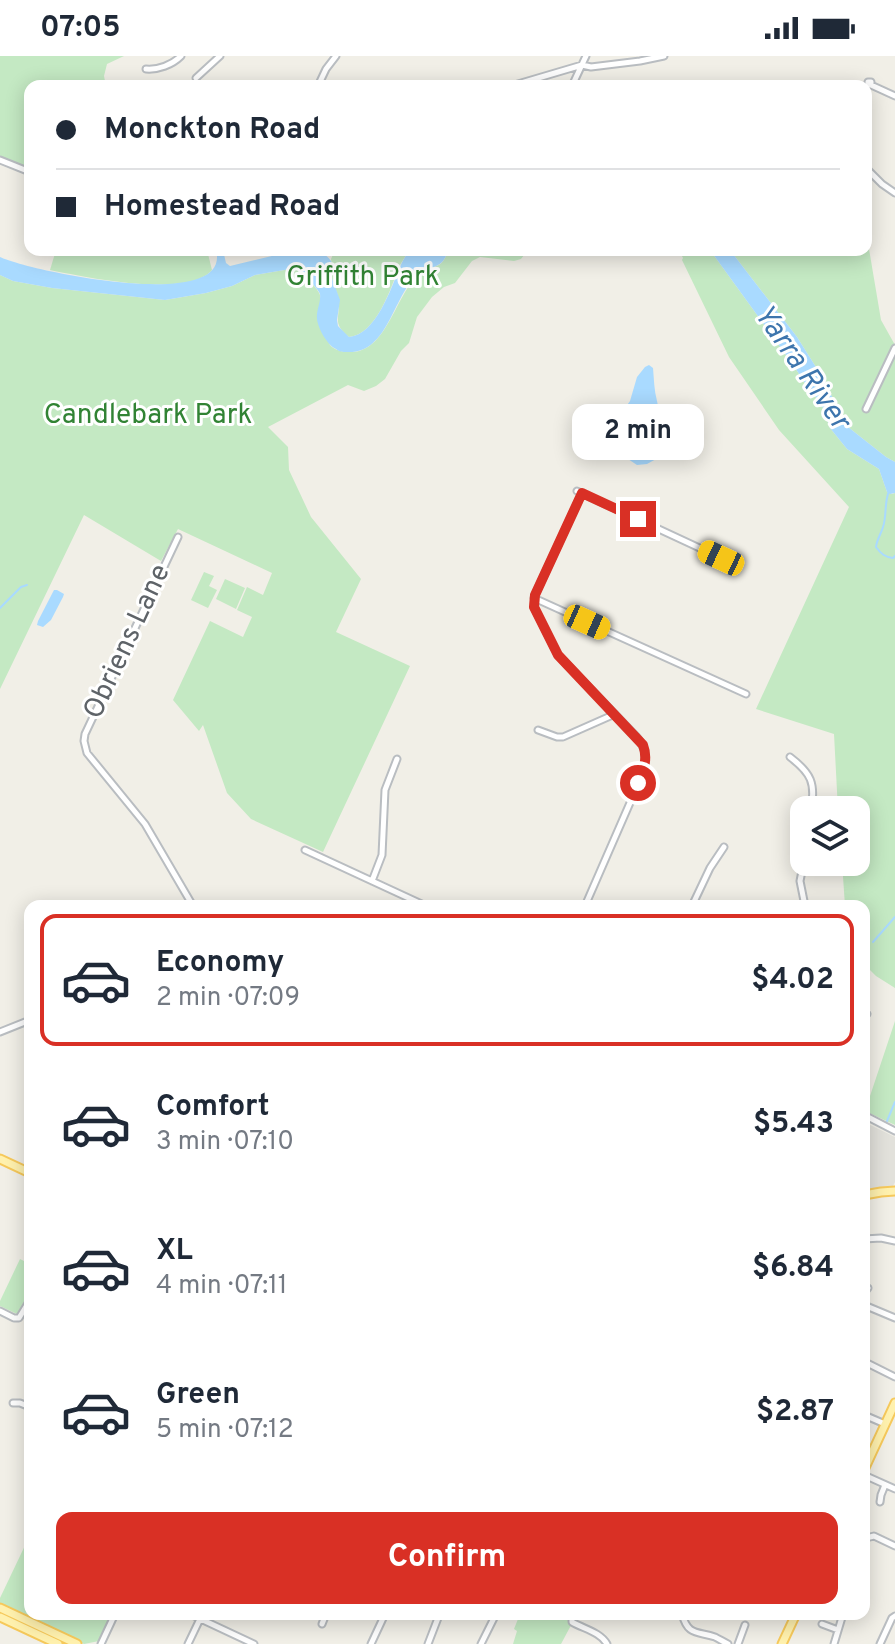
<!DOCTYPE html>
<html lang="en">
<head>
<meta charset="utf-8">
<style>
	:root { --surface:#fff; --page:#f6f6f7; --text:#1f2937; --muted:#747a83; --line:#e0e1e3; --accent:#d93025 }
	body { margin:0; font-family:Overpass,sans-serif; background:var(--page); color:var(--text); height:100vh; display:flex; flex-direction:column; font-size:30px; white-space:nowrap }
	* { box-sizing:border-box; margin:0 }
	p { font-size:26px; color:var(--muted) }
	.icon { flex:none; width:44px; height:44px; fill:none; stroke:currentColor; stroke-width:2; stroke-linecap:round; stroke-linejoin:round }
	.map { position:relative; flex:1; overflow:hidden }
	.side { position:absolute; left:24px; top:844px; width:846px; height:720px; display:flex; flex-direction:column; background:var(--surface); border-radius:16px; box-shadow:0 4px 20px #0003 }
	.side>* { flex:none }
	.top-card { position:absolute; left:24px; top:24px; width:848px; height:176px; border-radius:16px; box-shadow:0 4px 20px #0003; display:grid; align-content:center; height:176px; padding:0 32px; background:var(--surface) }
	.tools { position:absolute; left:790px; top:740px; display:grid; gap:16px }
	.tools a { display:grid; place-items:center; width:80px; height:80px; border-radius:16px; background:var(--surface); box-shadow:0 4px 20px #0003; font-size:40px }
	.end { position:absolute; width:36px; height:36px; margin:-18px; border:10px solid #d93025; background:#fff; box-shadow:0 0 0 4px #fff }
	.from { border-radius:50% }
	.bubble { position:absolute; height:56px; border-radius:16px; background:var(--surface); box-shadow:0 4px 20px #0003; font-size:26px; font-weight:700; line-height:56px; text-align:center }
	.car { position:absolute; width:24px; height:48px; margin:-24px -12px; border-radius:10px; box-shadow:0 0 6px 2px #0007; background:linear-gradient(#f5c518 24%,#345 0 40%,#f5c518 0 76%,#345 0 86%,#f5c518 0) }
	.top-card b { display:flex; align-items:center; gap:28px; height:76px; font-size:30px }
	.top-card b+b { border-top:2px solid var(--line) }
	.top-card i { width:20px; height:20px; background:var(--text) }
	ul { padding:14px 0 0; list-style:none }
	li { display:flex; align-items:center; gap:24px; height:132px; margin:0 16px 12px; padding:0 16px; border:4px solid transparent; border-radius:16px }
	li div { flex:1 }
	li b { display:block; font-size:30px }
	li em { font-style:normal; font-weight:700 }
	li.active { border-color:var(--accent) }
	li>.icon { width:72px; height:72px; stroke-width:1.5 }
	.primary-button { display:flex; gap:16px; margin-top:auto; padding:16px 32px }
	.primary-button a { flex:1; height:92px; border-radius:16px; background:var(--accent); color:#fff; font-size:32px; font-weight:700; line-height:92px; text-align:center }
	.status { display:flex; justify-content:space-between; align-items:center; height:56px; padding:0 40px; background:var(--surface); direction:ltr }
	.status svg { height:22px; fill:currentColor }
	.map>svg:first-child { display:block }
	.industrial { fill:#e2e1db }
	.green { fill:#c4e9c3 }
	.water { fill:#a9daff }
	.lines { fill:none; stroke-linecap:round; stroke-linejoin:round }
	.stream { stroke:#a9daff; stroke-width:2 }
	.minor-casing { stroke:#b9bdc1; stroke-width:9 }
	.major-casing { stroke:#f6c95b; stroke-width:11 }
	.minor { stroke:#fff; stroke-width:5 }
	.major { stroke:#fff1ae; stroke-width:7 }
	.route { stroke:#d93025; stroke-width:10 }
	.labels { text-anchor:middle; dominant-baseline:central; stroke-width:6; stroke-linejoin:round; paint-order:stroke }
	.park-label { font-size:28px; fill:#318334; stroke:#fff }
	.street-label { font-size:28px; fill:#5e6368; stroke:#fff }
	.water-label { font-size:30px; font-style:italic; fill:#3d75ad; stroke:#fff }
</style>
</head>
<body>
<div class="status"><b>07:05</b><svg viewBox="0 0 49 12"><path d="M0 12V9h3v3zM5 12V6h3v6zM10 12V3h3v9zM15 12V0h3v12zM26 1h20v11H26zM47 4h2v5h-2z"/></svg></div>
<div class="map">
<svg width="895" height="1588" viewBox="0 0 895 1588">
	<rect width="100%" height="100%" fill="#f1efe7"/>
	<path class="industrial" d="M 864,1066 L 895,1081 L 895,1126 L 893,1130 L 864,1134 Z"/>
	<path class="green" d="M 0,0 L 124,0 L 107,8 L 104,20 L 106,30 L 30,30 L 30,114 L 0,102 Z
		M 866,188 L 869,193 L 881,264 L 895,289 L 895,406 L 886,401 L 848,371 L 819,316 L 797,281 L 730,194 L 866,194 Z
		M 56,194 L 207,194 L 212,214 C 188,243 84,221 50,214 Z
		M 335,194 L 409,194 C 406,200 402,205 399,211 C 391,232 376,279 349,281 C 333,268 339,264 339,247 C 339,236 330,225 331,215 C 331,211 332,207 331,203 Z
		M 448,194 L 528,194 L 521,203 L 514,205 L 480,201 L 472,205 L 455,227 L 444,231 L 432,241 L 417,261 L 409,287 L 401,295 L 385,323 L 376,330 L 364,335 L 348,329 L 268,371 L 288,391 L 289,414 L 311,461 L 361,523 L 336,576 L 410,610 L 323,796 L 251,763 L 227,737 L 203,669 L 199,675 L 173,644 L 210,565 L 243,581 L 252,561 L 237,554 L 247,531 L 263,539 L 272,517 L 178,473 L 161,505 L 84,459 L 0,633 L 0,219 L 13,225 L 52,232 L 165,244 L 206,237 L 232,230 L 255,219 L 296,212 C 302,215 319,234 320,239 C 322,260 311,257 326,280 C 328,284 329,289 332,291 C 337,295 344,296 350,296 C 386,297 395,241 417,220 C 430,207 442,217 448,194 Z
		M 679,194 L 710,194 L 794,310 L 808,332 L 821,347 L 830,372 L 847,393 L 879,413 L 887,436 L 892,438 L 895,437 L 895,932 L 876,920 L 864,908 L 864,850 L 845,850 L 842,806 L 856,806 L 856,754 L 838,754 L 834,678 L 756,653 L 849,451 L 779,374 L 729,301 L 682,204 L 683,202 Z
		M 204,516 L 214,520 L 209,530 L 217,534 L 208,552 L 191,544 Z
		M 225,523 L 245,532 L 236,553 L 216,543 Z
		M 895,965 L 895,1069 L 865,1055 Z
		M 20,1203 L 30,1208 L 30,1235 L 20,1257 L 17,1258 L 0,1250 L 0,1245 Z
		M 30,1479 L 30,1558 L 111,1558 L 99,1585 L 84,1588 L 0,1548 L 0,1542 Z
		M 520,1558 L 577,1558 L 561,1588 L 513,1588 L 517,1575 L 514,1573 Z"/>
	<path class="water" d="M 216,194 L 223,194 L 226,207 L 230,210 L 297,194 L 321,194 C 325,200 330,201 333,209 L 330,217 L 340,244 L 337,264 L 338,270 L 349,281 C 376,279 391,232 400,211 C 402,205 406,200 409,194 L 448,194 C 442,216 431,207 417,219 C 392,242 388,298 347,296 C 342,296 340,296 336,293 C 327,289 318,272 317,263 C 316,254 321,247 320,238 C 319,234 301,214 296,212 L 255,219 L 232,230 L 206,237 L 165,244 L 52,232 L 13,225 L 0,219 L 0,201 C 29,215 233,258 216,194 Z
		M 710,194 L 730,194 L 797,281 L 819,316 L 848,371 L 886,401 L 895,406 L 895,437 L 890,438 L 887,436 L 879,413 L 847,393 L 830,372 L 821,347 L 808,332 L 794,310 Z
		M 649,309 L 653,312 C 654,323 654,334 657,345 C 661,365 668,382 658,402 L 647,408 L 637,409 L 613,393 L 609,383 L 620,359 L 630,345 L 637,321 L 645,311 Z
		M 54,534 L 57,534 L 64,538 L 63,541 L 51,564 L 43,571 L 37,569 L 38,565 Z"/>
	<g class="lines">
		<path class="stream" d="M 889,435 C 884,447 887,459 883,471 C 881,478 877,483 876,491 C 881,498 885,501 893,502 L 895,500
			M 0,552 L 21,531 L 27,529
			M 873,886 L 895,861
			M 887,1065 L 895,1046"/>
		<defs>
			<path id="minor" d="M 146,13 C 158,14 172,9 181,0
				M 196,22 L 220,0
				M 868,26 L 871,26 L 871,29 L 868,29 Z
				M 871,29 L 895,40
				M 318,30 L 326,13 L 336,0
				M 511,30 L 582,9 L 591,11 L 640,5 L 664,0
				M 572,30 L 586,0
				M 0,104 L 30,116
				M 866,112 L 882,128 L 895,137
				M 866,353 L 895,292
				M 577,435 L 721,502
				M 582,437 L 535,539 L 534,551 L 558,599 L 636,680 C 646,692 647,702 643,717 L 585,850
				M 178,481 L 85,678 L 84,685 L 87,697 L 145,768 L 193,850
				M 534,542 L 746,638
				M 538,674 L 557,681 L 563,681 L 615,658
				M 790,701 C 811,717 816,727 811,754
				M 305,794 L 426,850
				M 804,805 L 800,825 L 805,850
				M 372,825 L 382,799 L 385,734 L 397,703
				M 692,850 L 710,812 L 724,791
				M 864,956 L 867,958
				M 0,976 L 30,964
				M 864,1059 L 895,1075
				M 864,1183 L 881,1182 L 895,1185
				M 864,1237 L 868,1232
				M 864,1249 L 895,1262
				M 0,1255 L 14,1262 L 19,1262 L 30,1244
				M 864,1304 L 867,1307 L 895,1321
				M 13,1347 L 20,1347 L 30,1351
				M 864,1359 L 885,1368
				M 864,1419 L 895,1433
				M 880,1446 L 881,1439 L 885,1429
				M 866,1482 L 874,1480 L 895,1490
				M 190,1558 L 254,1588
				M 682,1558 C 688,1580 697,1575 715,1581 C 719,1583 724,1586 728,1588
				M 572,1559 L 572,1566 C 584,1573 600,1576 607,1588
				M 322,1568 L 326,1558
				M 822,1568 L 838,1574
				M 101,1588 L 115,1558
				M 188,1588 L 200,1563
				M 371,1588 L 385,1558
				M 428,1588 L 438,1562
				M 481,1588 L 494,1562 L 490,1558
				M 738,1588 L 745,1569
				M 834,1588 L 843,1558
				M 880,1588 L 892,1562 L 895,1560"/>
			<path id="major" d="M 0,1103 L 30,1117
				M 864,1139 L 881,1136 L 895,1135
				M 864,1414 L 895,1347
				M 0,1552 L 77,1588
				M 0,1561 L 58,1588
				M 782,1588 L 796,1558"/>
		</defs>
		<use href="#minor" class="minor-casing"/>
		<use href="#major" class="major-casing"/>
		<use href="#minor" class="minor"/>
		<use href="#major" class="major"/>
	</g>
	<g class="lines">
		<path class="route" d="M 638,463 L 582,437 L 535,539 L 534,551 L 558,599 L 643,689 C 648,702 644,714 638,727"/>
	</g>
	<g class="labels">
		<g class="park-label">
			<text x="363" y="222">Griffith Park</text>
			<text x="148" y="360">Candlebark Park</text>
		</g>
		<g class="street-label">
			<text transform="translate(128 586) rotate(-65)">Obriens Lane</text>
		</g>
		<g class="water-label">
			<text transform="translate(801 312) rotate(55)">Yarra River</text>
		</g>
	</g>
</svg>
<div class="tools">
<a><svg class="icon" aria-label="layers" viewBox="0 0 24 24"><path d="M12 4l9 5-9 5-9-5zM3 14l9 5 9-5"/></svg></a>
</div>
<i class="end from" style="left:638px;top:727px"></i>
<i class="end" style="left:638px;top:463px"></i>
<div class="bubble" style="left:572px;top:348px;width:132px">2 min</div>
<i class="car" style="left:721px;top:502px;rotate:295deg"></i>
<i class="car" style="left:587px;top:566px;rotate:114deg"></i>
<div class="top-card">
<b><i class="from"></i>Monckton Road</b>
<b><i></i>Homestead Road</b>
</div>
<section class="side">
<ul>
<li class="active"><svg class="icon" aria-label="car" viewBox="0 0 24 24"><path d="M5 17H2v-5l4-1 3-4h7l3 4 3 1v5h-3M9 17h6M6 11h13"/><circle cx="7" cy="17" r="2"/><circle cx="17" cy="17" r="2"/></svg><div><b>Economy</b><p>2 min · 07:09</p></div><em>$4.02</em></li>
<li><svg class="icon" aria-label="car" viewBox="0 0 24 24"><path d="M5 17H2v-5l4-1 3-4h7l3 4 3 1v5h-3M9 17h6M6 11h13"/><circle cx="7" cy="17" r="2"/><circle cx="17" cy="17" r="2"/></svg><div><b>Comfort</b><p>3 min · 07:10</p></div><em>$5.43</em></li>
<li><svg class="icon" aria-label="car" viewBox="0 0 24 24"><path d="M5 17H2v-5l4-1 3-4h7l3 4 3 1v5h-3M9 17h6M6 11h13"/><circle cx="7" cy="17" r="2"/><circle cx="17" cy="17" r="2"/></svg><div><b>XL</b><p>4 min · 07:11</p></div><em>$6.84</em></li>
<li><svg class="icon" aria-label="car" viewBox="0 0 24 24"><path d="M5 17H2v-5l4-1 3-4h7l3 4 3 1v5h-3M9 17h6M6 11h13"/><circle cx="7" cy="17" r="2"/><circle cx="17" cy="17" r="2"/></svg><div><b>Green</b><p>5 min · 07:12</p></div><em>$2.87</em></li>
</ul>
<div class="primary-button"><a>Confirm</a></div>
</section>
</div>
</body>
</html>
